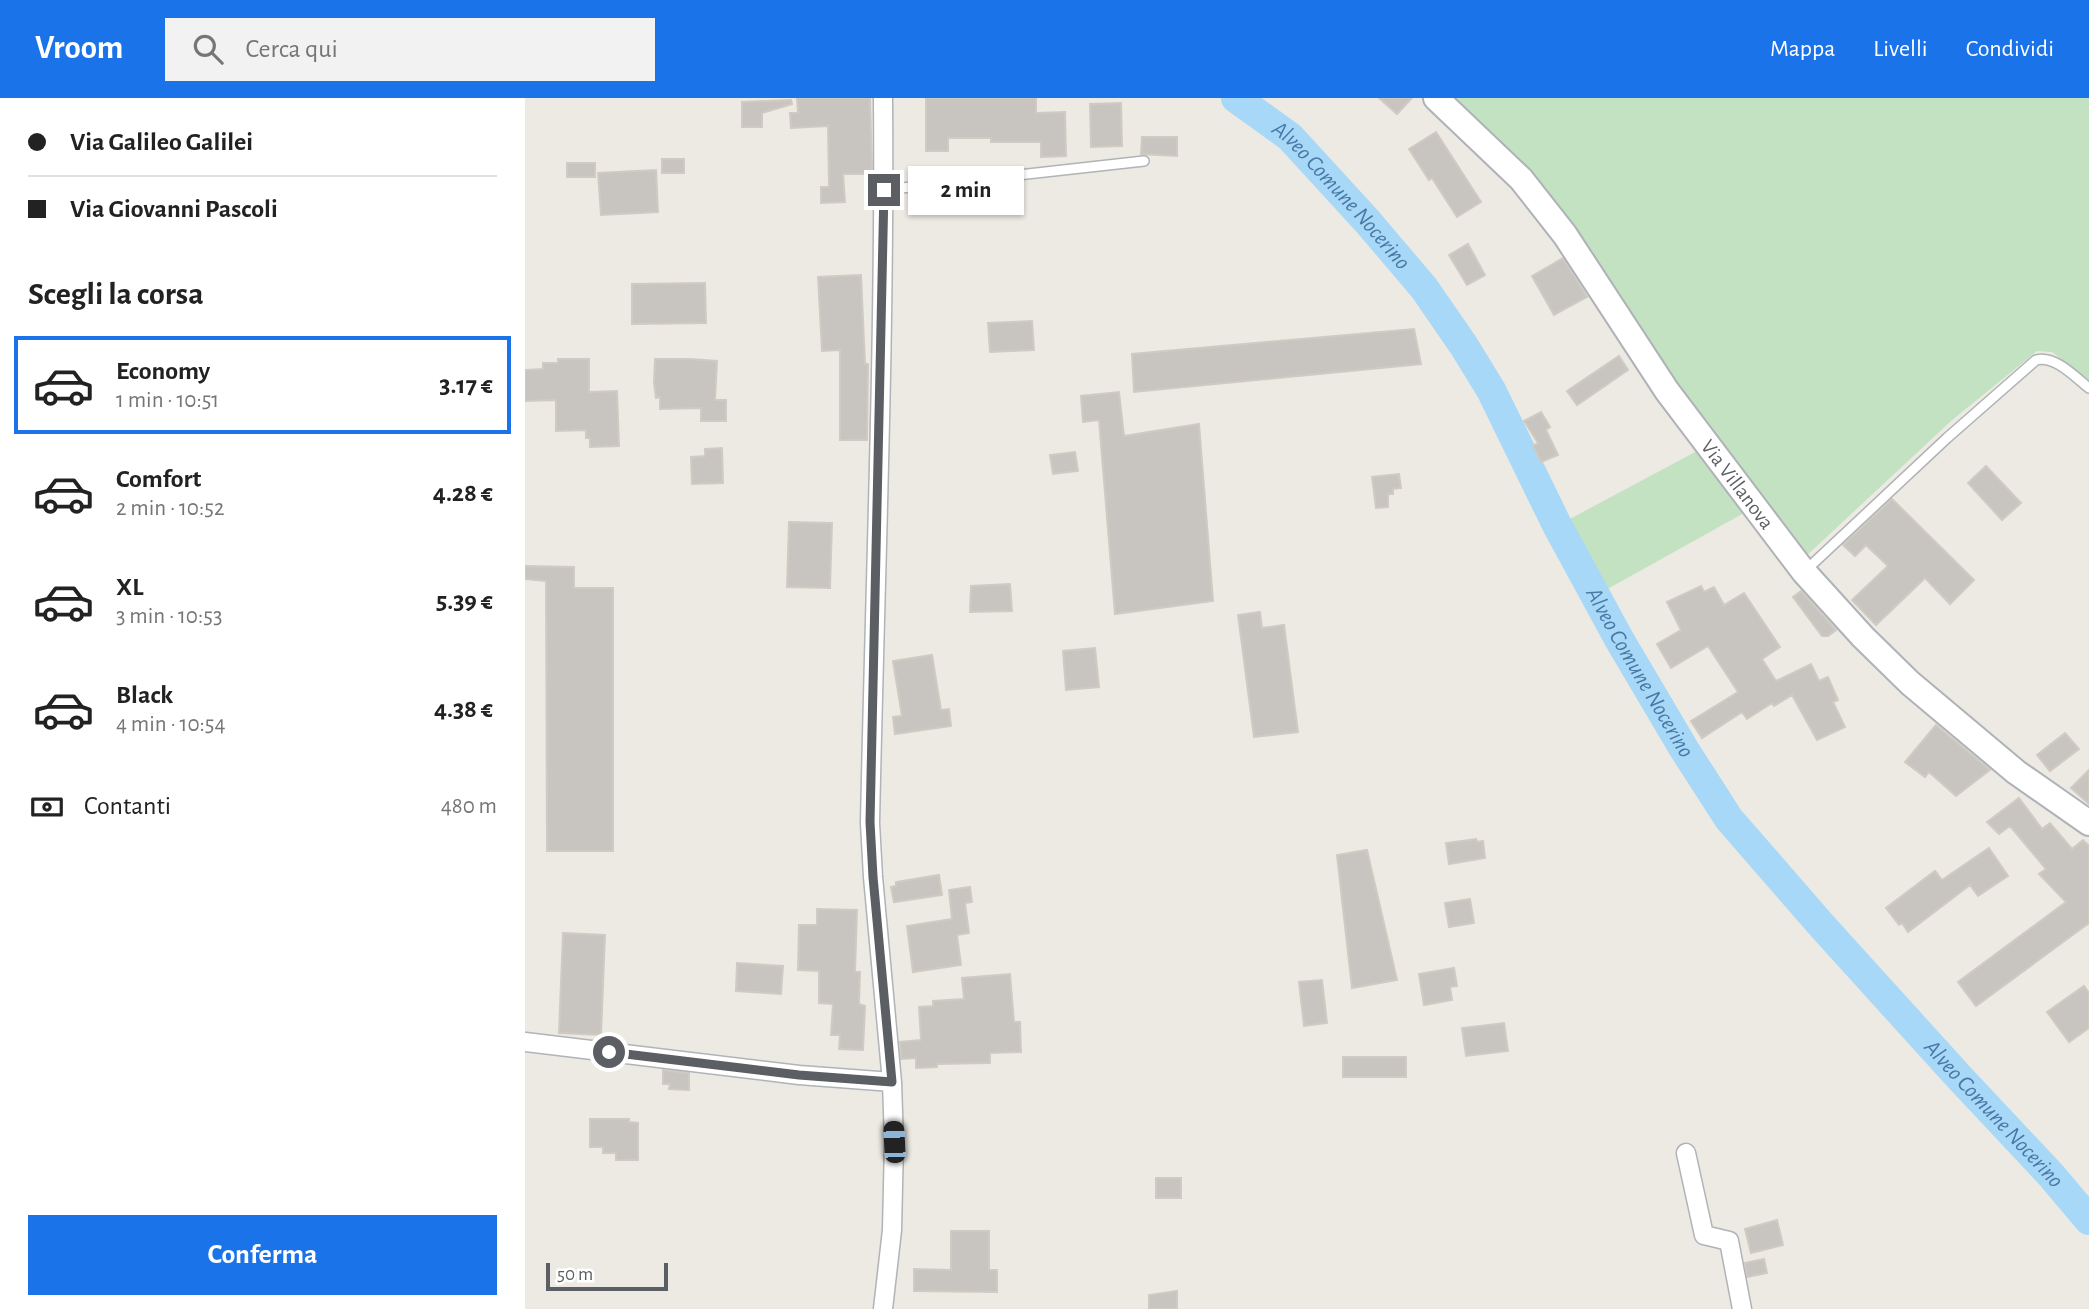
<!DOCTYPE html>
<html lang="it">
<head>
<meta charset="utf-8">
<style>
	:root { --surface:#fff; --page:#f2f2f2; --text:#222; --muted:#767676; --line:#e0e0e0; --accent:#1a73e8 }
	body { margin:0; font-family:"Alegreya Sans",sans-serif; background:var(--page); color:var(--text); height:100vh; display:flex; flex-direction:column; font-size:26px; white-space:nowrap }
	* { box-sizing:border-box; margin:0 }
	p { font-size:23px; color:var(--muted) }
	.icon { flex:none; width:38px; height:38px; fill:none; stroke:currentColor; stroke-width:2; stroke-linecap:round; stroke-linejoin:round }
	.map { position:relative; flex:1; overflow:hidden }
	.panel { display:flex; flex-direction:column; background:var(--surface); width:525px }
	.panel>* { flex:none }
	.banner { display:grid; align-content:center; height:154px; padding:0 28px; background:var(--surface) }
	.scale { position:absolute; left:21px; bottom:18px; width:122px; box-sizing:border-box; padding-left:7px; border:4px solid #5b5e62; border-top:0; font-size:19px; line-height:24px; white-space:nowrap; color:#5b5e62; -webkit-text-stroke:5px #fff; paint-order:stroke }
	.end { position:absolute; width:32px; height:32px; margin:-16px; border:9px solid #5b5e62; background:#fff; box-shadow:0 0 0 4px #fff }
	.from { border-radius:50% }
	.bubble { position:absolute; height:49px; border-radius:0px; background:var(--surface); box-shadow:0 2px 5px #0004; font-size:23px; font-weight:700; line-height:49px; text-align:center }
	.car { position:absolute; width:21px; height:42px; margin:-21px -10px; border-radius:9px; box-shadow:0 0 5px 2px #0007; background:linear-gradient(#222 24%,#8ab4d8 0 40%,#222 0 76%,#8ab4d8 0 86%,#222 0) }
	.banner b { display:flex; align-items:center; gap:24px; height:66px; font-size:26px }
	.banner b+b { border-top:2px solid var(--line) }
	.banner i { width:18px; height:18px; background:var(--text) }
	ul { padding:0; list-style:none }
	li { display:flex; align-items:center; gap:21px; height:98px; margin:0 14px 10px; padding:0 14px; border:4px solid transparent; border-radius:0px }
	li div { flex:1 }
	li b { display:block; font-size:26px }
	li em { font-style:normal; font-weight:700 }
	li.current { border-color:var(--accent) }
	li>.icon { width:63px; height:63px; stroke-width:1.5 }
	h2 { padding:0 28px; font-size:32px; line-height:84px }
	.pay { display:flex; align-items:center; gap:18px; height:77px; padding:0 28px; font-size:26px }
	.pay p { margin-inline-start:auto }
	.action { display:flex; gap:14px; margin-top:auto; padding:14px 28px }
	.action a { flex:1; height:80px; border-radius:0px; background:var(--accent); color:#fff; font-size:28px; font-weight:700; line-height:80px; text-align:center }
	header { display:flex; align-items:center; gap:42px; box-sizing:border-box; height:98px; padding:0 35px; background:var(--accent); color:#fff }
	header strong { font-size:33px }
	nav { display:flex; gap:38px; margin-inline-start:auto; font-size:24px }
	.search { width:490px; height:63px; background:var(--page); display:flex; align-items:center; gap:18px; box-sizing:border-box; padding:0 24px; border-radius:0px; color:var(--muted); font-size:26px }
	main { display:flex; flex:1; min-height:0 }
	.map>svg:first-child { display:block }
	.green { fill:#c2e2c1 }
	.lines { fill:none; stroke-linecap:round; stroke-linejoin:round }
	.river { stroke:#a8d8f7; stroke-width:30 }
	.building { fill:#c8c4c0; stroke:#d0cbc2; stroke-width:2 }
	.service-casing { stroke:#b0b3b7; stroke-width:12 }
	.minor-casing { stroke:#b0b3b7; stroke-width:21 }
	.secondary-casing { stroke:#afb2b7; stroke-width:28 }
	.service { stroke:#fff; stroke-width:9 }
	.minor { stroke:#fff; stroke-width:18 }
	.secondary { stroke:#fff; stroke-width:24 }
	.route { stroke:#5b5e62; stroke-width:9 }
	.labels { text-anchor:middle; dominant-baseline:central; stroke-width:6; stroke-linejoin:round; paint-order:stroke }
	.street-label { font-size:21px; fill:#5b5e62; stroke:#fff }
	.water-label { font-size:23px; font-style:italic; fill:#4779a7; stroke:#fff }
</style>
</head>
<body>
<header>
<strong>Vroom</strong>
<div class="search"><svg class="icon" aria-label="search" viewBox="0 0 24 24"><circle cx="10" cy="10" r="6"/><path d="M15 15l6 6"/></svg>Cerca qui</div>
<nav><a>Mappa</a><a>Livelli</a><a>Condividi</a></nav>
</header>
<main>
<section class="panel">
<div class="banner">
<b><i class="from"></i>Via Galileo Galilei</b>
<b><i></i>Via Giovanni Pascoli</b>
</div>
<h2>Scegli la corsa</h2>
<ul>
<li class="current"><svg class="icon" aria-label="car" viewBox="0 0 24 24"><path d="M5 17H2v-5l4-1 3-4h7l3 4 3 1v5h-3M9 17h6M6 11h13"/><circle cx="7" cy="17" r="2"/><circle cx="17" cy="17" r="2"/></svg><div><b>Economy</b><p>1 min · 10:51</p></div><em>3.17 €</em></li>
<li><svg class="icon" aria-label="car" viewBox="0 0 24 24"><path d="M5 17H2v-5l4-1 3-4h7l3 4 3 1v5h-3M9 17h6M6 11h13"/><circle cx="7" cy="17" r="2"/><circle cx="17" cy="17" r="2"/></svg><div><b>Comfort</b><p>2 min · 10:52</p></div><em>4.28 €</em></li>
<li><svg class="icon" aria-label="car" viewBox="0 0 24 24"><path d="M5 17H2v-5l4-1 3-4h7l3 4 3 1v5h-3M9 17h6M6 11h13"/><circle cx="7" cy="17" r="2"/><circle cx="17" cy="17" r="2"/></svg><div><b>XL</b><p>3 min · 10:53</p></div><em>5.39 €</em></li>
<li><svg class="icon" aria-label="car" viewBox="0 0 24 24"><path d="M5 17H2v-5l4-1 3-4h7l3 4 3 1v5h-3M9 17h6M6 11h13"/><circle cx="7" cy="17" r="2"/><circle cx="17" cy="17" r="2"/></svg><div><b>Black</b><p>4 min · 10:54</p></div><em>4.38 €</em></li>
</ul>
<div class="pay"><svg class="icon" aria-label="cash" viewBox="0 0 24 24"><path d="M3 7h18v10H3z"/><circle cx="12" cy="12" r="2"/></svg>Contanti<p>480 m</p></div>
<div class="action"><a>Conferma</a></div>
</section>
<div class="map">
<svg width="1564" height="1211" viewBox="0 0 1564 1211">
	<rect width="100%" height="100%" fill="#eceae3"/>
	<path class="green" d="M 926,0 L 1564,0 L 1564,282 L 1527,254 L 1512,253 L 1426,323 L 1280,459 Z
		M 1172,353 L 1219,415 L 1077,494 L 1041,423 Z"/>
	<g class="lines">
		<path class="river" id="s1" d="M 711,0 L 765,39 L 842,123 L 899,190 L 939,248 L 966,292 L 1032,427 L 1094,541 L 1159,651 L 1204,721 L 1298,829 L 1434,979 L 1526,1077 L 1564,1122"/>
	</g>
	<path class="building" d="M 272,0 L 345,0 L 347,76 L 318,76 L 320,104 L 296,105 L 296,89 L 304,89 L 303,28 L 266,30 L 265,15 L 273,15 Z
		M 401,0 L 511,0 L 511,15 L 540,14 L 541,58 L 516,59 L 516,44 L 466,44 L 466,40 L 423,40 L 423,53 L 401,53 Z
		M 854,0 L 887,0 L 872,16 Z
		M 266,2 L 267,6 L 237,15 L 237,29 L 217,29 L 217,4 Z
		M 596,5 L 597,48 L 566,49 L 565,6 Z
		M 911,34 L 956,104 L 932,119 L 907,80 L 904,82 L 884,51 Z
		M 617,39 L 652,39 L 652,58 L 616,56 Z
		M 137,61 L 159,61 L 159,75 L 137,75 Z
		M 42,65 L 70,65 L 70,79 L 42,79 Z
		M 131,72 L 133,114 L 76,117 L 73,75 Z
		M 943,146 L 960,177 L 942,187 L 924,157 Z
		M 1038,160 L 1062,199 L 1029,217 L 1007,178 Z
		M 336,177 L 340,266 L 343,266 L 342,342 L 315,342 L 315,252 L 297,253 L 293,179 Z
		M 180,185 L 181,225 L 107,226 L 107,186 Z
		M 507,223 L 509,252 L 465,254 L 463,225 Z
		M 889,231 L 896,266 L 609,294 L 607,256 Z
		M 1094,258 L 1103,272 L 1052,307 L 1042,293 Z
		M 33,261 L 64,261 L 64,294 L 92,293 L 94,348 L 65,349 L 65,340 L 61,340 L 61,332 L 31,333 L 31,302 L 0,303 L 0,272 L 18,271 L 18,265 L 33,265 Z
		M 130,261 L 165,261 L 192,263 L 190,302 L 201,302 L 201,323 L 176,323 L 176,310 L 135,311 L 135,299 L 131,300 L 129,285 Z
		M 594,294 L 599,338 L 674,326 L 688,503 L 590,516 L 574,322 L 558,324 L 556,298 Z
		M 1016,314 L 1025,329 L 1021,332 L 1033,357 L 1016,364 L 1008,348 L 1013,345 L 999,323 Z
		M 197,350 L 198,385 L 167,386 L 166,359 L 180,358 L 180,351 Z
		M 550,354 L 553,373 L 528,376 L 525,357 Z
		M 1461,368 L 1496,405 L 1477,422 L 1443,385 Z
		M 874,376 L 876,390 L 868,391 L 868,396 L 863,396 L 863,409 L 851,410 L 847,379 Z
		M 1367,401 L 1449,482 L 1425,506 L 1400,480 L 1351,527 L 1327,502 L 1363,468 L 1341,447 L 1330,458 L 1318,447 Z
		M 264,424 L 307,425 L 305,490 L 262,489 Z
		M 0,468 L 49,469 L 49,490 L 88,490 L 88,753 L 22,753 L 21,483 L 0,481 Z
		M 485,486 L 487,513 L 445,514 L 446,488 Z
		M 1176,488 L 1179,494 L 1189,489 L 1199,507 L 1219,495 L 1255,549 L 1237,561 L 1251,583 L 1286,566 L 1294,583 L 1303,579 L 1313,602 L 1308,604 L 1320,629 L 1292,642 L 1267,597 L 1249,608 L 1247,605 L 1222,621 L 1217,614 L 1177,640 L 1166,623 L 1213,594 L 1183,548 L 1146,570 L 1132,546 L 1156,532 L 1142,504 Z
		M 1276,493 L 1311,532 L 1303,538 L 1297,538 L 1268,499 Z
		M 735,514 L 737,530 L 759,527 L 773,634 L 729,639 L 713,517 Z
		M 570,550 L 574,589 L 541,592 L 538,553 Z
		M 407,557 L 416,612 L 424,611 L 426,628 L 370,636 L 368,619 L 377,618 L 368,563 Z
		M 1411,627 L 1465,672 L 1431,698 L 1404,674 L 1400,679 L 1380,664 Z
		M 1540,635 L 1554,651 L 1525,673 L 1512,657 Z
		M 1564,672 L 1564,706 L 1546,690 Z
		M 1494,700 L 1517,731 L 1525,725 L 1547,751 L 1558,742 L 1564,748 L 1564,825 L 1451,908 L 1433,884 L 1541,804 L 1514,776 L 1521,771 L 1485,728 L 1474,736 L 1462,724 Z
		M 951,741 L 952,744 L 958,743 L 960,760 L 924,766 L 921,745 Z
		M 1464,750 L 1483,778 L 1453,798 L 1445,787 L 1383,834 L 1377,825 L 1374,827 L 1361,810 L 1410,773 L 1417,782 Z
		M 842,752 L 872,882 L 827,890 L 812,757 Z
		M 414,777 L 417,797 L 369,804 L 366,789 L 371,788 L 371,784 Z
		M 445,789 L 447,804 L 440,805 L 444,835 L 432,837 L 436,867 L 388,874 L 382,828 L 427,821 L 424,792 Z
		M 945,801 L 949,825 L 924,829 L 920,805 Z
		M 292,811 L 332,812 L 330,874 L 335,874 L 334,906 L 340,908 L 338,952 L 314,951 L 315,937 L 306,937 L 308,906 L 294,905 L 294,873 L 273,872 L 274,827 L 292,827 Z
		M 38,835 L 80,837 L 76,937 L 34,935 Z
		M 212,865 L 258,868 L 256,896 L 211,893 Z
		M 929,870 L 932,888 L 925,889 L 927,902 L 899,907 L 894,876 Z
		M 485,876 L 489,924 L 495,924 L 496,954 L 465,955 L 465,965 L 412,966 L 412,969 L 391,970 L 391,960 L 376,961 L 375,944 L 396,942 L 394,909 L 408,908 L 408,903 L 439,901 L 437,880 Z
		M 797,882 L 802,925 L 779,928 L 774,884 Z
		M 1559,888 L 1564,895 L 1564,930 L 1544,944 L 1522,914 Z
		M 979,925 L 983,953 L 941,958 L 937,930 Z
		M 818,959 L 881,959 L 881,979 L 818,979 Z
		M 138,972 L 164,975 L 164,992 L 144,991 L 145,986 L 138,986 Z
		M 65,1021 L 104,1021 L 104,1024 L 113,1025 L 113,1062 L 91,1062 L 91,1055 L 78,1055 L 78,1049 L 65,1049 Z
		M 631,1080 L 656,1080 L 656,1100 L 631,1100 Z
		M 1252,1122 L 1258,1147 L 1226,1155 L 1220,1131 Z
		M 426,1133 L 464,1133 L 464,1172 L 472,1172 L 472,1194 L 389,1193 L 389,1171 L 426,1172 Z
		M 1239,1161 L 1242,1175 L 1222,1179 L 1220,1165 Z
		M 652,1193 L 652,1211 L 624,1211 L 624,1197 Z"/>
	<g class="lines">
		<defs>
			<path id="service" d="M 359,92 L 619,63
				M 1280,473 L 1422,340 L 1511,262 C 1530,257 1550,279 1564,290"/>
			<path id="minor" d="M 0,944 L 274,977 L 367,984
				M 1161,1055 L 1179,1137 L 1204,1143 L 1217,1211
				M 358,1211 L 367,1132 L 369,1044 L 367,984 L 348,779 L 345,725 C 350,483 360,242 358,0"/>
			<g id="secondary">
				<path id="s2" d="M 911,0 L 996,81 L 1040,137 L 1142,293 L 1279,474 L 1338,539 L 1385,585 L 1491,674 L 1564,725"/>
			</g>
		</defs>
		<use href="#service" class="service-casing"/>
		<use href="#minor" class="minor-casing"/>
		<use href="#secondary" class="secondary-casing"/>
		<use href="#service" class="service"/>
		<use href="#minor" class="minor"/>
		<use href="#secondary" class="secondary"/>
	</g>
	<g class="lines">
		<path class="route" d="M 84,954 L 274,977 L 367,984 L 348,779 L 345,724 L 359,92"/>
	</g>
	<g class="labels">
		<g class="street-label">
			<text stroke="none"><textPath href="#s2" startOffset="492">Via Villanova</textPath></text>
		</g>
		<g class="water-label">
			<text stroke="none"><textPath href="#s1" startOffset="144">Alveo Comune Nocerino</textPath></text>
			<text stroke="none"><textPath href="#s1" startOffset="710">Alveo Comune Nocerino</textPath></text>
			<text stroke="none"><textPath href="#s1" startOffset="1278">Alveo Comune Nocerino</textPath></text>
		</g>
	</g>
</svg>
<div class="scale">50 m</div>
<i class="end from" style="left:84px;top:954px"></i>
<i class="end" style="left:359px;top:92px"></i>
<div class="bubble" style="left:383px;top:68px;width:116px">2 min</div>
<i class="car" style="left:369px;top:1044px;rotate:357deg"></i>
</div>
</main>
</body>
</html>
